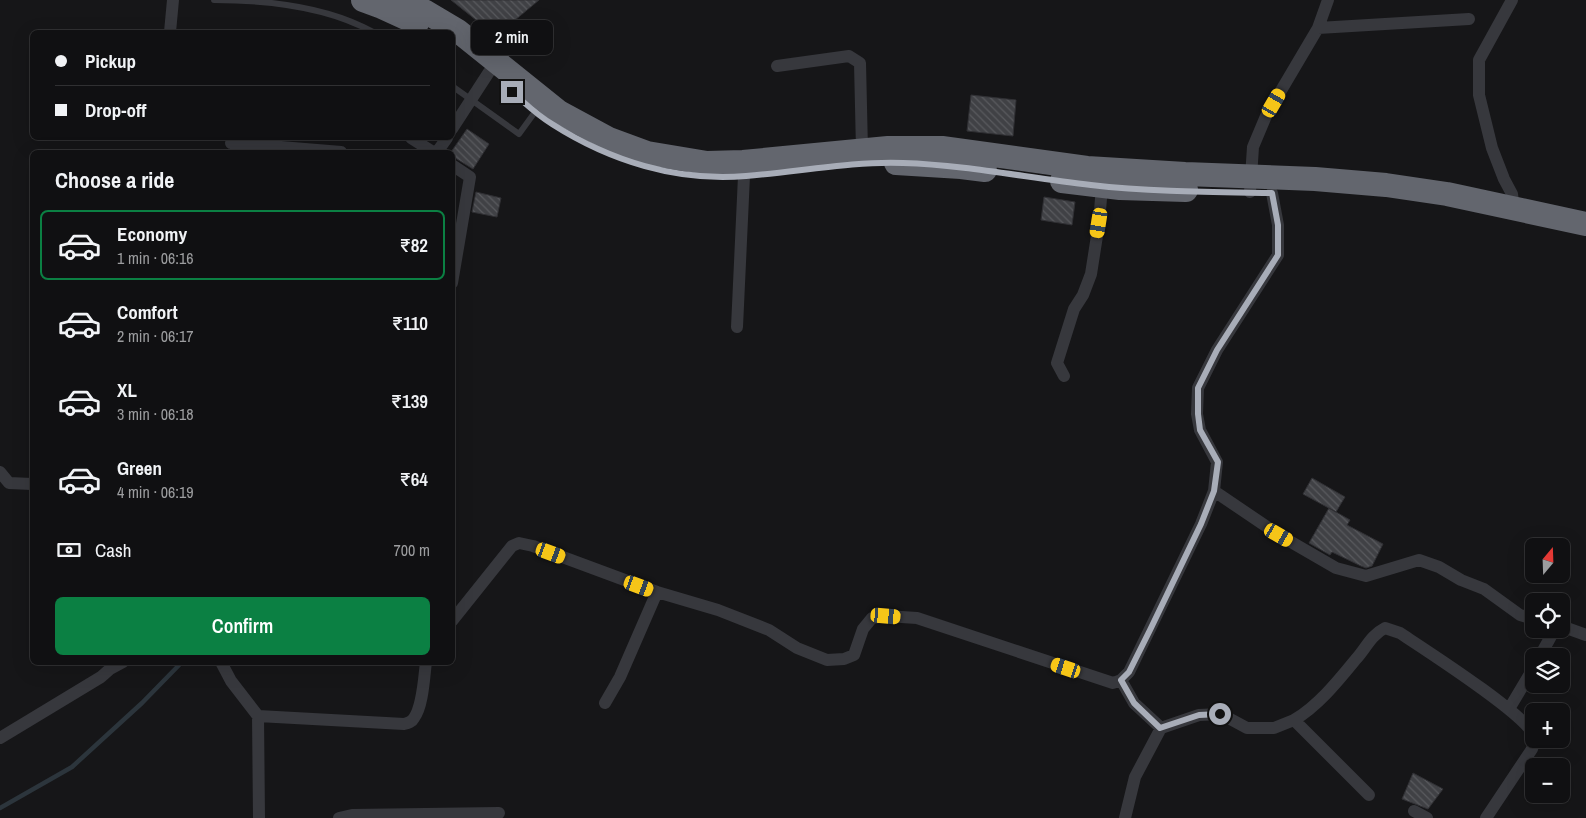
<!DOCTYPE html>
<html lang="en">
<head>
<meta charset="utf-8">
<style>
	:root { --surface:#101012; --page:#19191b; --text:#f1f3f6; --muted:#9c9d9f; --line:#303032; --accent:#0b8043 }
	body { margin:0; font-family:"Archivo Narrow",sans-serif; background:var(--page); color:var(--text); height:100vh; display:flex; flex-direction:column; font-size:19px; white-space:nowrap }
	* { box-sizing:border-box; margin:0 }
	p { font-size:16px; color:var(--muted) }
	.icon { flex:none; width:28px; height:28px; fill:none; stroke:currentColor; stroke-width:2; stroke-linecap:round; stroke-linejoin:round }
	.map { position:relative; flex:1; overflow:hidden }
	.sheet { position:absolute; left:30px; top:150px; width:425px; height:515px; display:flex; flex-direction:column; background:var(--surface); border-radius:8px; box-shadow:0 5px 20px #0002,0 0 0 1px var(--line) }
	.sheet>* { flex:none }
	.top-card { position:absolute; left:30px; top:30px; width:425px; height:110px; border-radius:8px; box-shadow:0 5px 20px #0002,0 0 0 1px var(--line); display:grid; align-content:center; height:110px; padding:0 25px; background:var(--surface) }
	.needle { width:32px; rotate:19deg }
	.tools { position:absolute; left:1525px; top:538px; display:grid; gap:10px }
	.tools a { display:grid; place-items:center; width:45px; height:45px; border-radius:8px; background:var(--surface); box-shadow:0 5px 20px #0002,0 0 0 1px var(--line); font-size:25px }
	.end { position:absolute; width:22px; height:22px; margin:-11px; border:6px solid #a8adb8; background:#111; box-shadow:0 0 0 2px #111 }
	.from { border-radius:50% }
	.bubble { position:absolute; height:35px; border-radius:8px; background:var(--surface); box-shadow:0 5px 20px #0002,0 0 0 1px var(--line); font-size:16px; font-weight:600; line-height:35px; text-align:center }
	.car { position:absolute; width:15px; height:30px; margin:-15px -8px; border-radius:6px; box-shadow:0 0 4px 1px #0007; background:linear-gradient(#f5c518 24%,#345 0 40%,#f5c518 0 76%,#345 0 86%,#f5c518 0) }
	.top-card b { display:flex; align-items:center; gap:18px; height:48px; font-size:19px }
	.top-card b+b { border-top:1px solid var(--line) }
	.top-card i { width:12px; height:12px; background:var(--text) }
	ul { padding:0; list-style:none }
	li { display:flex; align-items:center; gap:15px; height:70px; margin:0 10px 8px; padding:0 15px; border:2px solid transparent; border-radius:8px }
	li div { flex:1 }
	li b { display:block; font-size:19px }
	li em { font-style:normal; font-weight:600 }
	li.current { border-color:var(--accent) }
	li>.icon { width:45px; height:45px; stroke-width:1.5 }
	h2 { padding:0 25px; font-size:22px; line-height:60px }
	.pay { display:flex; align-items:center; gap:12px; height:55px; padding:0 25px; font-size:19px }
	.pay p { margin-inline-start:auto }
	.button { display:flex; gap:10px; margin-top:auto; padding:10px 25px }
	.button a { flex:1; height:58px; border-radius:8px; background:var(--accent); color:#fff; font-size:20px; font-weight:600; line-height:58px; text-align:center }
	.map>svg:first-child { display:block }
	.lines { fill:none; stroke-linecap:round; stroke-linejoin:round }
	.stream { stroke:#2c353c; stroke-width:4.5 }
	.building { fill:url(#building-back-hatch); stroke:#303034 }
	.lane { stroke:#37383d; stroke-width:6 }
	.street { stroke:#37383d; stroke-width:12 }
	.highway { stroke:#63666e; stroke-width:24 }
	.route { stroke:#a8adb8; stroke-width:6 }
</style>
</head>
<body>
<div class="map">
<svg width="1586" height="818" viewBox="0 0 1586 818">
	<defs>
		<pattern id="building-back-hatch" width="6" height="6" patternUnits="userSpaceOnUse" patternTransform="scale(1.25)"><rect width="6" height="6" fill="#404145"/><path d="M-1 5l2 2M0 0l6 6M5-1l2 2" fill="none" stroke="#595a5e"/></pattern>
	</defs>
	<rect width="100%" height="100%" fill="#161618"/>
	<g class="lines">
		<path class="stream" d="M 0,808 L 72,767 L 142,703 L 182,662"/>
	</g>
	<path class="building" d="M 451,0 L 539,0 L 496,36 Z
		M 971,95 L 1016,100 L 1013,136 L 967,131 Z
		M 467,129 L 489,144 L 473,169 L 452,156 L 451,152 Z
		M 476,192 L 501,198 L 497,217 L 472,212 Z
		M 1044,197 L 1075,202 L 1072,225 L 1041,220 Z
		M 1312,478 L 1345,497 L 1336,512 L 1303,494 Z
		M 1329,508 L 1350,520 L 1347,525 L 1383,544 L 1372,566 L 1366,568 L 1361,566 L 1332,552 L 1330,555 L 1309,543 Z
		M 1413,773 L 1443,789 L 1428,809 L 1402,799 Z"/>
	<g class="lines">
		<path class="lane" d="M 214,0 C 267,0 326,6 373,32
			M 452,86 L 519,134 L 535,112"/>
		<path class="street" d="M 1512,0 L 1479,60 L 1479,95 L 1492,148 L 1504,179 L 1512,194 L 1514,208
			M 1318,28 L 1469,19
			M 170,32 L 173,0
			M 777,66 L 849,56 L 860,63 L 862,150
			M 452,129 L 489,72
			M 411,138 L 433,152
			M 231,143 L 341,152
			M 437,152 L 447,138
			M 452,165 L 470,177 L 452,283
			M 1250,192 L 1253,147 L 1266,116 L 1318,28 L 1328,0
			M 737,327 L 744,176
			M 1064,376 L 1057,363 L 1074,309 L 1083,295 L 1091,274 L 1099,223 L 1102,186
			M 0,472 L 9,483 L 32,484
			M 1214,491 L 1279,535 L 1336,568 L 1366,576 L 1419,560 L 1439,567 L 1461,580 L 1484,589 L 1520,615 L 1534,619
			M 452,621 L 512,546 L 519,543 L 533,546 L 657,592 L 718,610 L 769,630 L 797,648 L 827,660 L 844,659 L 854,655 L 863,629 L 872,618 L 886,616 L 917,618 L 1113,683 L 1121,680 L 1129,672 L 1201,524 L 1214,491 L 1217,462 L 1200,430 L 1197,414 L 1198,388 L 1217,350 L 1278,255 L 1278,225 L 1272,193
			M 1561,626 L 1586,635
			M 1540,656 L 1555,629
			M 221,662 L 231,681 L 258,716 L 259,818
			M 1121,680 L 1134,703 L 1161,728
			M 605,703 L 620,677 L 657,592
			M 1509,709 L 1534,667
			M 258,716 L 404,724 C 408,723 412,722 414,718 C 423,706 424,677 426,662
			M 1294,720 C 1318,706 1338,681 1356,659 C 1366,648 1371,635 1385,628 L 1400,633 C 1424,649 1526,714 1534,736
			M 0,738 L 101,677 L 110,669 L 123,662
			M 1414,811 L 1427,818
			M 339,818 L 352,815 L 499,813
			M 1125,818 L 1135,777 L 1161,728 L 1199,715 L 1221,714 L 1247,728 L 1274,728 L 1294,720 L 1369,795
			M 1486,818 L 1532,749 L 1535,739"/>
		<path class="highway" d="M 363,0 L 382,7 L 417,23
			M 402,0 L 426,12 L 458,31 L 559,112 L 609,139 L 647,153 L 707,163 L 743,162 L 888,148 L 942,148 L 1087,168 L 1185,174 L 1315,179 L 1386,185 L 1447,194 L 1586,224
			M 896,163 L 961,167 L 985,170
			M 1062,181 L 1120,188 L 1186,190"/>
	</g>
	<g class="lines">
		<path class="route" d="M 512,92 C 525,103 537,115 552,124 C 610,161 677,182 746,176 C 797,172 853,161 903,163 C 966,165 1028,178 1091,185 C 1151,192 1212,192 1272,193 L 1278,225 L 1278,255 L 1217,350 L 1198,388 L 1198,414 L 1200,430 L 1218,462 L 1214,491 L 1201,524 L 1150,630 L 1129,672 L 1121,680 L 1134,703 L 1160,728 L 1199,715 L 1220,714"/>
	</g>
</svg>
<div class="tools">
<a><svg class="needle" viewBox="-14 -14 28 28"><path d="M0-13l5 13h-10z" fill="#e53935"/><path d="M0 13l5-13h-10z" fill="#9c9d9f"/></svg></a>
<a><svg class="icon" aria-label="locate" viewBox="0 0 24 24"><circle cx="12" cy="12" r="6"/><path d="M12 2v4M12 18v4M2 12h4M18 12h4"/></svg></a>
<a><svg class="icon" aria-label="layers" viewBox="0 0 24 24"><path d="M12 4l9 5-9 5-9-5zM3 14l9 5 9-5"/></svg></a>
<a>+</a>
<a>−</a>
</div>
<i class="end from" style="left:1220px;top:714px"></i>
<i class="end" style="left:512px;top:92px"></i>
<div class="bubble" style="left:471px;top:20px;width:82px">2 min</div>
<i class="car" style="left:1274px;top:103px;rotate:30deg"></i>
<i class="car" style="left:1099px;top:223px;rotate:189deg"></i>
<i class="car" style="left:1279px;top:535px;rotate:120deg"></i>
<i class="car" style="left:551px;top:553px;rotate:110deg"></i>
<i class="car" style="left:639px;top:586px;rotate:110deg"></i>
<i class="car" style="left:886px;top:616px;rotate:95deg"></i>
<i class="car" style="left:1066px;top:668px;rotate:288deg"></i>
<div class="top-card">
<b><i class="from"></i>Pickup</b>
<b><i></i>Drop-off</b>
</div>
<section class="sheet">
<h2>Choose a ride</h2>
<ul>
<li class="current"><svg class="icon" aria-label="car" viewBox="0 0 24 24"><path d="M5 17H2v-5l4-1 3-4h7l3 4 3 1v5h-3M9 17h6M6 11h13"/><circle cx="7" cy="17" r="2"/><circle cx="17" cy="17" r="2"/></svg><div><b>Economy</b><p>1 min · 06:16</p></div><em>₹82</em></li>
<li><svg class="icon" aria-label="car" viewBox="0 0 24 24"><path d="M5 17H2v-5l4-1 3-4h7l3 4 3 1v5h-3M9 17h6M6 11h13"/><circle cx="7" cy="17" r="2"/><circle cx="17" cy="17" r="2"/></svg><div><b>Comfort</b><p>2 min · 06:17</p></div><em>₹110</em></li>
<li><svg class="icon" aria-label="car" viewBox="0 0 24 24"><path d="M5 17H2v-5l4-1 3-4h7l3 4 3 1v5h-3M9 17h6M6 11h13"/><circle cx="7" cy="17" r="2"/><circle cx="17" cy="17" r="2"/></svg><div><b>XL</b><p>3 min · 06:18</p></div><em>₹139</em></li>
<li><svg class="icon" aria-label="car" viewBox="0 0 24 24"><path d="M5 17H2v-5l4-1 3-4h7l3 4 3 1v5h-3M9 17h6M6 11h13"/><circle cx="7" cy="17" r="2"/><circle cx="17" cy="17" r="2"/></svg><div><b>Green</b><p>4 min · 06:19</p></div><em>₹64</em></li>
</ul>
<div class="pay"><svg class="icon" aria-label="cash" viewBox="0 0 24 24"><path d="M3 7h18v10H3z"/><circle cx="12" cy="12" r="2"/></svg>Cash<p>700 m</p></div>
<div class="button"><a>Confirm</a></div>
</section>
</div>
</body>
</html>
